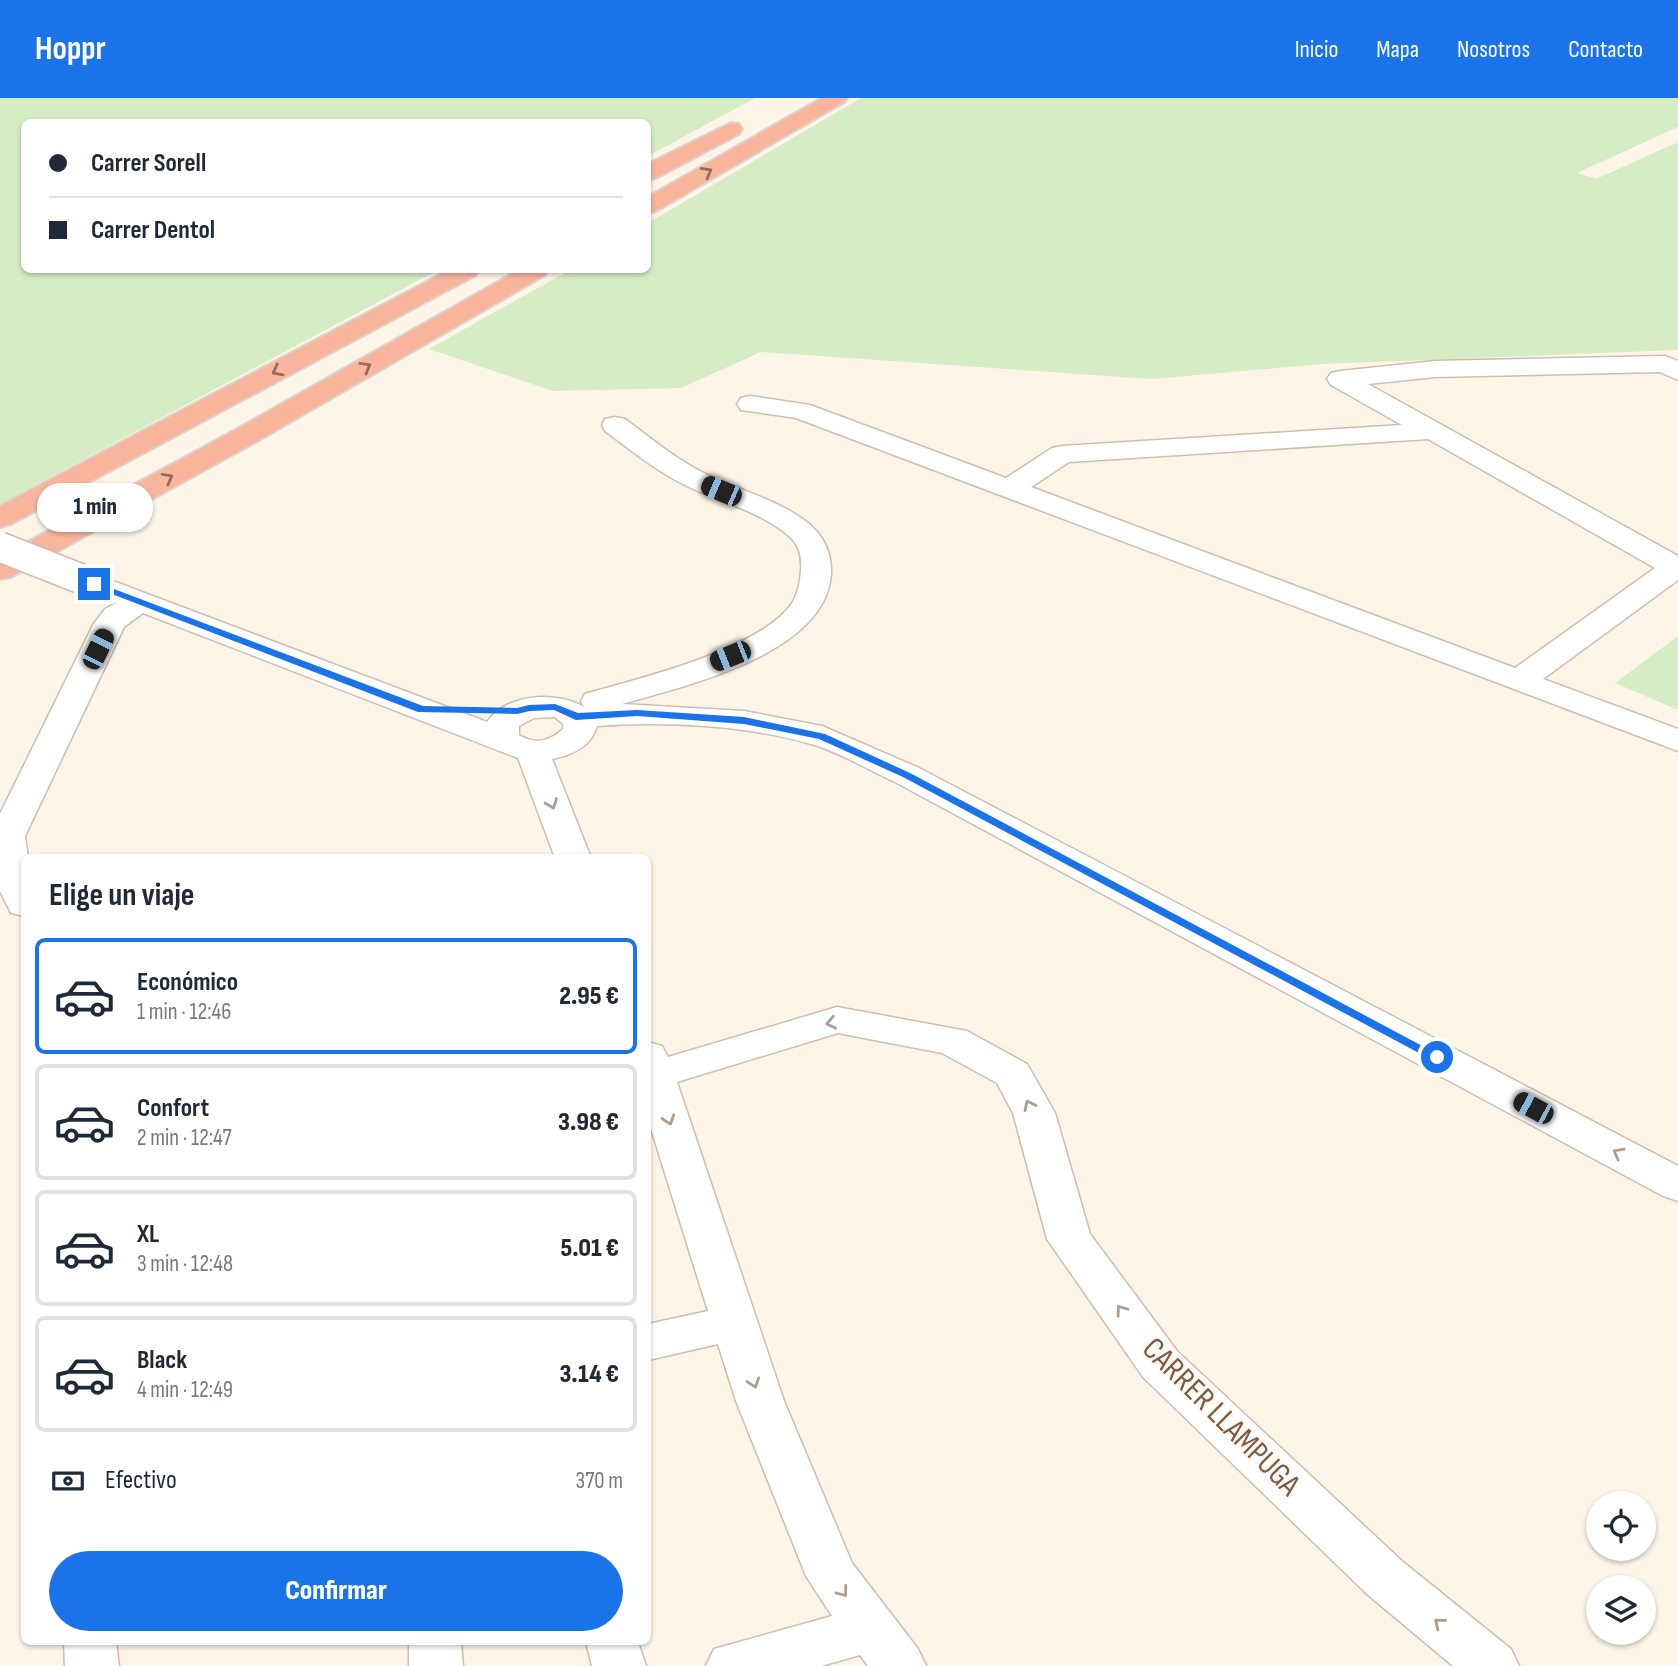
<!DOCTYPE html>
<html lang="es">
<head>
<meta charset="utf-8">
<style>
	:root { --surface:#fff; --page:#f6f6f7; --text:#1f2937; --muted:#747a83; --line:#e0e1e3; --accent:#1a73e8 }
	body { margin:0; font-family:"Sofia Sans Condensed",sans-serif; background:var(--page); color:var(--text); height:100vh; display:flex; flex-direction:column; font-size:26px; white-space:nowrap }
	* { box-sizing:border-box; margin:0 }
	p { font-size:23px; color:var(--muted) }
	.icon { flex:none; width:38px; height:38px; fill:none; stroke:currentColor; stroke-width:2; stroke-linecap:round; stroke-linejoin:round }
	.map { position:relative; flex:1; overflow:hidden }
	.side { position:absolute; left:21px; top:756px; width:630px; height:791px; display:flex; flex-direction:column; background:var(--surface); border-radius:10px; box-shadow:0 2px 5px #0004 }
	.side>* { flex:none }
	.top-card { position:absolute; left:21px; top:21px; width:630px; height:154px; border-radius:10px; box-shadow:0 2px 5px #0004; display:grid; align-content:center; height:154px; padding:0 28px; background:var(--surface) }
	.buttons { position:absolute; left:1586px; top:1393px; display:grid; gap:14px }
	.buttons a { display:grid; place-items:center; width:70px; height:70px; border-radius:50%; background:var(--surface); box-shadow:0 2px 5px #0004; font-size:35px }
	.end { position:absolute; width:32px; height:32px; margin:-16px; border:9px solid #1a73e8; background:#fff; box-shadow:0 0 0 4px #fff }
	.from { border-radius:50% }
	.bubble { position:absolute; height:49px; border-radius:24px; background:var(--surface); box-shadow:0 2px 5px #0004; font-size:23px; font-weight:800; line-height:49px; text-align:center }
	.car { position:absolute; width:21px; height:42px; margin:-21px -10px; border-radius:9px; box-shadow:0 0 5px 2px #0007; background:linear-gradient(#222 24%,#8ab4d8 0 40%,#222 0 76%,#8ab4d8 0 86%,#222 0) }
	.top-card b { display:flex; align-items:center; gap:24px; height:66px; font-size:26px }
	.top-card b+b { border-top:2px solid var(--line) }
	.top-card i { width:18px; height:18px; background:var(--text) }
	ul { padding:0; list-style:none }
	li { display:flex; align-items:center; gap:21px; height:116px; margin:0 14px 10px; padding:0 14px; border:4px solid var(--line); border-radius:10px }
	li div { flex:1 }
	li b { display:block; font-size:26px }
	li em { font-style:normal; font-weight:800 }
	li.current { border-color:var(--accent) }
	li>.icon { width:63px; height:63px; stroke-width:1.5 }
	h2 { padding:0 28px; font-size:32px; line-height:84px }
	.pay { display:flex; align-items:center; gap:18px; height:77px; padding:0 28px; font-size:26px }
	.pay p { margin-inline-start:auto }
	.primary-button { display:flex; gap:14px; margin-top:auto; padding:14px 28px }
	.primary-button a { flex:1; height:80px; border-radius:42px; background:var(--accent); color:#fff; font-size:28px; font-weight:800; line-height:80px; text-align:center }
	header { display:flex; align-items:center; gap:42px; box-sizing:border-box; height:98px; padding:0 35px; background:var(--accent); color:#fff }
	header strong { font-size:33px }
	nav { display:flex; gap:38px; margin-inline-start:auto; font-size:24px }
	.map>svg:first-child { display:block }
	.green { fill:#d5ecc5 }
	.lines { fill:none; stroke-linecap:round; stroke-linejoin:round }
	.minor-casing { stroke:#d1bdad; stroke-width:3 }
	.highway-casing { stroke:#dcd4d0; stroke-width:4 }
	.minor { fill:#fff; fill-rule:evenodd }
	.highway { fill:#fab59d; fill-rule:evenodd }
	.minor-bridge-casing { stroke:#d1bdad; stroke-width:32; stroke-linecap:butt }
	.minor-bridge { stroke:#fff; stroke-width:29 }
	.oneway { stroke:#946d5b }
	.oneway2 { stroke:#af9d92 }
	.route { fill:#1a73e8 }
	.labels { text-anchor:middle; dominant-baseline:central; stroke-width:5; stroke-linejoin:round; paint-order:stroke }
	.near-street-label { font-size:32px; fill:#7a5b4a; stroke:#fff9f0 }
</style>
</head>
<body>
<header>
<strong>Hoppr</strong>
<nav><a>Inicio</a><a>Mapa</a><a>Nosotros</a><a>Contacto</a></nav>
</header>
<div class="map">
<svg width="1678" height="1568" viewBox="0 0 1678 1568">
	<rect width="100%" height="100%" fill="#fdf5e8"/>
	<path class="green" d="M 0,0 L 755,0 L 648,58 L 648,24 L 24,24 L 24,172 L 438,172 L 0,406 Z
		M 861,0 L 1678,0 L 1678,29 L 1577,75 L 1596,81 L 1678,44 L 1678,252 L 1322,266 L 1151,281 L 761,254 L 681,290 L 553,293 L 429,251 L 570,172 L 648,172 L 648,125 Z
		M 1678,538 L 1678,612 L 1615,585 Z"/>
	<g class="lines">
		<defs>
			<path id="minor" d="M 1665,258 L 1678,263 L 1678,282 L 1660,274 L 1435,279 L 1368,286 L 1678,458 L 1678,482 L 1543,581 L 1678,631 L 1678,653 L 796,320 L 741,312 L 737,306 L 741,300 L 750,298 L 810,307 L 1006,380 L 1052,350 L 1062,348 L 1402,327 L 1331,287 L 1327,281 L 1331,275 L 1340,273 L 1435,263 ZM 1428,341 L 1655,470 L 1515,570 L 1031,389 L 1069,364 Z
				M 615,319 L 625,321 C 652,341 678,363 708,377 C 741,393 779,402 808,425 C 824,438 832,456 831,476 C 826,556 685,588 622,606 L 744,613 L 822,628 L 919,670 L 1678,1068 L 1678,1103 L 1663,1098 L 895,684 C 868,672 840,654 811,646 C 746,627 664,623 597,628 C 591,649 572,657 552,661 L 591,760 L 555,760 L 518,660 L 143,515 L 124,529 L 25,738 L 28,760 L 24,760 L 24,818 L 11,815 L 0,793 L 0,716 L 93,527 L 105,511 L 116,505 L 83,492 L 79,486 L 83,480 L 94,477 L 105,480 L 487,624 C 507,595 557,593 584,609 L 581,603 L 585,596 C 640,580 755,553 790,508 C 797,499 800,485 801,473 C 802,460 800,448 790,439 C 761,413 719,404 685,387 C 656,373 631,352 605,333 L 602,327 L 605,321 ZM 555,619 L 563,626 L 563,631 C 550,643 535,647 519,637 L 519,628 L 534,620 Z
				M 837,909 L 967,933 L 1027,966 L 1055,1015 L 1090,1136 L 1177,1253 L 1403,1464 L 1511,1551 L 1519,1568 L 1453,1568 L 1367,1496 L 1143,1279 L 1047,1141 L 1013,1015 L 997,985 L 942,955 L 838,935 L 677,984 L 784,1303 L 852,1465 L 918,1551 L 926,1568 L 868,1568 L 860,1557 L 821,1568 L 706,1568 L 714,1551 L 832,1518 L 806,1478 L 736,1303 L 718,1246 L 648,1262 L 648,1226 L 708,1213 L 648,1021 L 648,944 L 662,948 L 668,959 Z
				M 64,1544 L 116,1544 L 119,1568 L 65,1568 Z
				M 409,1544 L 461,1544 L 463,1568 L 409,1568 Z
				M 586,1544 L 638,1544 L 646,1568 L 592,1568 Z"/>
			<path id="highway" d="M 822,0 L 847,0 L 844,4 L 656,113 L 648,115 L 648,99 Z
				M 731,25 L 739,26 L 742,31 L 739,36 L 656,80 L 648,82 L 648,66 Z
				M 449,172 L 479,172 L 476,177 L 11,426 L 0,429 L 0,408 Z
				M 519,172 L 548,172 L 545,177 L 259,342 L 11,479 L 0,481 L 0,459 L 239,330 Z"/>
		</defs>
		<use href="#minor" class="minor-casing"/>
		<use href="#highway" class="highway-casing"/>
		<use href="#minor" class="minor"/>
		<use href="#highway" class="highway"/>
		<defs>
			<path id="minor-bridge" d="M 0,449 L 94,486"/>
		</defs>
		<use href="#minor-bridge" class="minor-bridge-casing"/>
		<use href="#minor-bridge" class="minor-bridge"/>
	</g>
	<defs><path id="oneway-chevron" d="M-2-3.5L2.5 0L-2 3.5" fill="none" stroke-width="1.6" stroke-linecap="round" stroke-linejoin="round" transform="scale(1.75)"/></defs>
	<g class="oneway">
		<use href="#oneway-chevron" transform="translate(707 74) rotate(-30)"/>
		<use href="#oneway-chevron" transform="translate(366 269) rotate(-30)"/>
		<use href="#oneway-chevron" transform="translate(277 273) rotate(152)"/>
		<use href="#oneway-chevron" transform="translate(168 380) rotate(-29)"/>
	</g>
	<g class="oneway2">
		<use href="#oneway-chevron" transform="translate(552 706) rotate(69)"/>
		<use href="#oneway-chevron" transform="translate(831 925) rotate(169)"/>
		<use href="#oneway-chevron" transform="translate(1029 1007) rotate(-116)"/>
		<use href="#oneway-chevron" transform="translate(669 1022) rotate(72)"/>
		<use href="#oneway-chevron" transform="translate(1618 1055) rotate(-152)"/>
		<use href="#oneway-chevron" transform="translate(1121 1212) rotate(-126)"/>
		<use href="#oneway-chevron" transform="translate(754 1285) rotate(72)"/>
		<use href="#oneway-chevron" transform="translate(843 1494) rotate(53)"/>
		<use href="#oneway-chevron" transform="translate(1439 1525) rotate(-141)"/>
	</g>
	<path class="route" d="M 91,485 L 98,485 L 423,608 L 517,610 L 529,607 L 555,606 L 578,615 L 637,612 L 744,619 L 825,636 L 910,675 L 1443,959 L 1441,962 L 1432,962 L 903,679 L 819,641 L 744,626 L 637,618 L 576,622 L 554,612 L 530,613 L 517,616 L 418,614 L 91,488 Z"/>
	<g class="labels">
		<g class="near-street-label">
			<text transform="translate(1221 1319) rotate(45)">CARRER LLAMPUGA</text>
		</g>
	</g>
</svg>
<div class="buttons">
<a><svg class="icon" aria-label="locate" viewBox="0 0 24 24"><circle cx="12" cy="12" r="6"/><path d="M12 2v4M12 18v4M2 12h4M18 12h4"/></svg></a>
<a><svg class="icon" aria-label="layers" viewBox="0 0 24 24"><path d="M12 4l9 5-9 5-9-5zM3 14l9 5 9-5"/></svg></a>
</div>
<i class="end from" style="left:1437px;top:959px"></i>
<i class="end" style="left:94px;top:486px"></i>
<div class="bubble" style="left:37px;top:385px;width:116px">1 min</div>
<i class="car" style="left:721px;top:393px;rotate:293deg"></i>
<i class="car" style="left:98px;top:551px;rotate:26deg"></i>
<i class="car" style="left:730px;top:558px;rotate:248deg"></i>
<i class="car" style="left:1533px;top:1010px;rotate:298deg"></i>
<div class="top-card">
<b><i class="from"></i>Carrer Sorell</b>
<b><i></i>Carrer Dentol</b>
</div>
<section class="side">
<h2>Elige un viaje</h2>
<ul>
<li class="current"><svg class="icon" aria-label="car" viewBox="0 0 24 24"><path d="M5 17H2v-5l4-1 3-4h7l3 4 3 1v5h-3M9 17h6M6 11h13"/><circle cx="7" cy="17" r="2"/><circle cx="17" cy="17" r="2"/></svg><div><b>Económico</b><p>1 min · 12:46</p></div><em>2.95 €</em></li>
<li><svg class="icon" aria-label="car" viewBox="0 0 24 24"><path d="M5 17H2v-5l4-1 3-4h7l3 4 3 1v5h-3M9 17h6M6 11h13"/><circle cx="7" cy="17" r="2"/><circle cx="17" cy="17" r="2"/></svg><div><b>Confort</b><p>2 min · 12:47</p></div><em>3.98 €</em></li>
<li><svg class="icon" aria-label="car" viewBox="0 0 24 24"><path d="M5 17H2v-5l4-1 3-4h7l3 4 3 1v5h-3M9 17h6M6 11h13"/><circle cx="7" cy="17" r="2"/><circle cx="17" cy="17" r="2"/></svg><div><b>XL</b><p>3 min · 12:48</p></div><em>5.01 €</em></li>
<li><svg class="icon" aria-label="car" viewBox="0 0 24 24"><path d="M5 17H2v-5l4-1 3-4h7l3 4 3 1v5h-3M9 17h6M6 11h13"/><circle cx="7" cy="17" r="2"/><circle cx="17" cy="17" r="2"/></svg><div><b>Black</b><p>4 min · 12:49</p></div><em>3.14 €</em></li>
</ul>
<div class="pay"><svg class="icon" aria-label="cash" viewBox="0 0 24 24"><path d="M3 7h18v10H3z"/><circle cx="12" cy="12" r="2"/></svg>Efectivo<p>370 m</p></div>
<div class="primary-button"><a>Confirmar</a></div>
</section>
</div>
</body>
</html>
